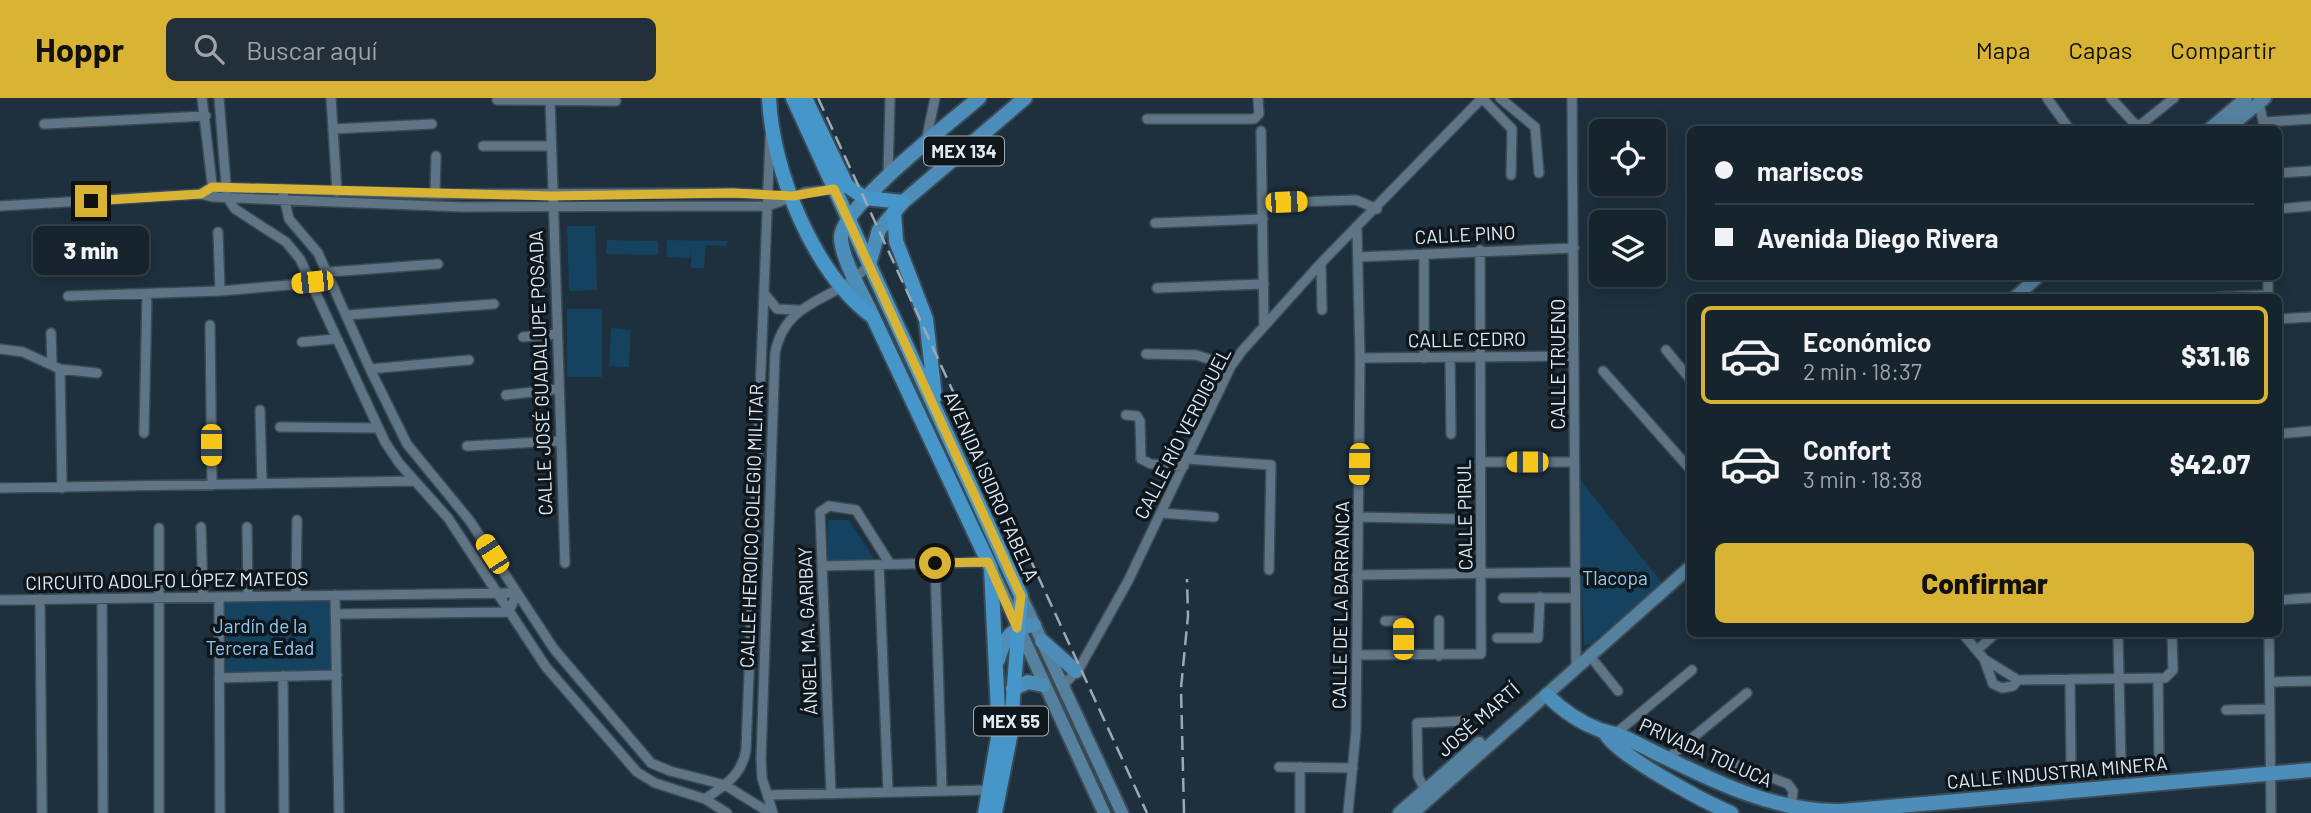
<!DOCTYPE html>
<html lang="es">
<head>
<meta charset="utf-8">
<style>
	:root { --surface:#16242e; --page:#23303a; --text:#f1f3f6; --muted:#9ea4aa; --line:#35414a; --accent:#d9b334 }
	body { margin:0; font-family:Barlow,sans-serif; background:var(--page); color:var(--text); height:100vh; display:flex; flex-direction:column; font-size:26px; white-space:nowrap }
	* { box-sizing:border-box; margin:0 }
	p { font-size:23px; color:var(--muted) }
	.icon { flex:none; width:38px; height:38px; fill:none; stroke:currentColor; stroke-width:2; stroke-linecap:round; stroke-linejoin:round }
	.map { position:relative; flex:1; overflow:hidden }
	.sheet { position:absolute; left:1687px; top:196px; width:595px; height:343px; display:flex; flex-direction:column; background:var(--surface); border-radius:10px; box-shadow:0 4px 18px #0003,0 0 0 2px var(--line) }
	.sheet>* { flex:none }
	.hud { position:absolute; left:1687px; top:28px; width:595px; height:154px; border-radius:10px; box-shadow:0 4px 18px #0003,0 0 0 2px var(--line); display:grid; align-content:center; height:154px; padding:0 28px; background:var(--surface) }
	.buttons { position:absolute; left:1589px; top:21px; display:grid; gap:14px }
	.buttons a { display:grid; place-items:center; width:77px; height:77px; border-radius:10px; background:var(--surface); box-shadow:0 4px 18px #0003,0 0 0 2px var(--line); font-size:35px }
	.end { position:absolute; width:32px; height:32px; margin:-16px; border:9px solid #d9b334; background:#111; box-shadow:0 0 0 4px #111 }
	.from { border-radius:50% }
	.bubble { position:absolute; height:49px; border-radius:10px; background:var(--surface); box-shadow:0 4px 18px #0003,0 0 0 2px var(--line); font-size:23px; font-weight:800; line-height:49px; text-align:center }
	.car { position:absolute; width:21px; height:42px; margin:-21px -10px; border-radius:9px; box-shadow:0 0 5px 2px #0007; background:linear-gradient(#f5c518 24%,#345 0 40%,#f5c518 0 76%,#345 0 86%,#f5c518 0) }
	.hud b { display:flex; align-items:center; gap:24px; height:66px; font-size:26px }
	.hud b+b { border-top:2px solid var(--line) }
	.hud i { width:18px; height:18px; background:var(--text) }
	ul { padding:12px 0 0; list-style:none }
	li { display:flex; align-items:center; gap:21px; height:98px; margin:0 14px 10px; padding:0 14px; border:4px solid transparent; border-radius:10px }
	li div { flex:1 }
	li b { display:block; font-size:26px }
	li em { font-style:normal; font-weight:800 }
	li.selected { border-color:var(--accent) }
	li>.icon { width:63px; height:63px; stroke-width:1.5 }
	.primary-button { display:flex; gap:14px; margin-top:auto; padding:14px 28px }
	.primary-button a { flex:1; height:80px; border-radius:10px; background:var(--accent); color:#111; font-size:28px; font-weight:800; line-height:80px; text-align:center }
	header { display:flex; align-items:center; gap:42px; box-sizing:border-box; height:98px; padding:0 35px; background:var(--accent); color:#111 }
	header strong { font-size:33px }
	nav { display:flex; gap:38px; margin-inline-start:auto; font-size:24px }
	.search { width:490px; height:63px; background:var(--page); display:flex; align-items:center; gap:18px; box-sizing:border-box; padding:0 24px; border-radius:10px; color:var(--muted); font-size:26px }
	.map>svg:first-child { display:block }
	.green { fill:#14425f }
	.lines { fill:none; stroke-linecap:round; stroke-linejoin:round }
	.minor-casing { stroke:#3a4b56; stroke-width:12 }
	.secondary-casing { stroke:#3a4b56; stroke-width:16 }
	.primary-casing { stroke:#3a4b56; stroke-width:18 }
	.trunk-casing { stroke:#3a4b56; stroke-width:18 }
	.minor { stroke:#5f7484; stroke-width:9 }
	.secondary { stroke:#56819e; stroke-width:12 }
	.primary { stroke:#4c8db9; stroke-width:14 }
	.trunk { stroke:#4696ca; stroke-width:14 }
	.rail { stroke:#9ba9b4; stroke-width:2.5; stroke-dasharray:14 7; stroke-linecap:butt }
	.route { stroke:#d9b334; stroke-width:9 }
	.labels { text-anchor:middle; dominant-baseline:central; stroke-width:7; stroke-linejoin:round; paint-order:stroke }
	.shield { fill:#0f171d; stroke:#a1acb4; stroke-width:2 }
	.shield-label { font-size:18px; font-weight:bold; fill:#e0ecf5 }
	.street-label { font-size:19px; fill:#e0ecf5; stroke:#0f171d }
	.park-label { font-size:19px; fill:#92c9f1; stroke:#0f171d }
</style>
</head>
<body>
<header>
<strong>Hoppr</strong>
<div class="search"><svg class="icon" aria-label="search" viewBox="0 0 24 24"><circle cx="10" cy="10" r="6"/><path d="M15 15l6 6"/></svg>Buscar aquí</div>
<nav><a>Mapa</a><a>Capas</a><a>Compartir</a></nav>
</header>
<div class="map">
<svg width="2311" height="715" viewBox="0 0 2311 715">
	<rect width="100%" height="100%" fill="#1e303e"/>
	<path class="green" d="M 567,128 L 595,128 L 597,192 L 569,193 Z
		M 607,142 L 658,143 L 658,157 L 606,156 Z
		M 667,142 L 728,143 L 726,148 L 706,147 L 704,170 L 691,170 L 691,152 L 690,160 L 666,159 Z
		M 567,211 L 602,211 L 602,279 L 567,279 Z
		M 611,230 L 631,232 L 629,269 L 609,268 Z
		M 1578,379 L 1662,485 L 1590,546 L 1584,547 Z
		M 828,422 L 849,422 L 874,460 L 848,464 L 827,462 Z
		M 223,503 L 330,503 L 332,572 L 224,575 Z"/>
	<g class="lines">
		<defs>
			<path id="minor" d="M 202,0 L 213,94
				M 219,0 L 227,99 L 235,111 L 286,144 L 300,161 L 385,344 L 399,365 L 448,420 L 546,569 L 637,674 L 655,685 L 705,701 L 727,715
				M 331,0 L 337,94
				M 550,0 L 565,465
				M 1482,0 L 1512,31 L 1511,77
				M 1500,0 L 1535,29 L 1539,75
				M 1572,0 L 1576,572
				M 2047,0 L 2070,32
				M 2111,0 L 2133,24 L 2146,32
				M 2258,1 L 2265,32
				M 497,2 L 616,3
				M 1147,21 L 1254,21 L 1259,16 L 1258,0
				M 2265,24 L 2311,21
				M 44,26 L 206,18
				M 333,31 L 432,26
				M 2134,32 L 2174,0
				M 1261,33 L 1264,228
				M 926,43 L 935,0
				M 483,48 L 551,48
				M 2278,75 L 2311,73
				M 888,79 L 890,0
				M 282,91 L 289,121 L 318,155 L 370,271 L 407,346 L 470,423 L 554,551 L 651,665 L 670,673 L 725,687 L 770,715
				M 200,96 L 212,89 L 435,96 L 733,95 L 792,98
				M 435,96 L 436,58
				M 1262,105 L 1356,102 L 1377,111
				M 0,108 L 200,96 L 213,99 L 462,109 L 768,108 L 806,94 L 838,91
				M 2278,111 L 2311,108
				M 1155,125 L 1263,121
				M 218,134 L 220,193
				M 1424,156 L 1424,260
				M 1358,159 L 1574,150
				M 1321,165 L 1322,212
				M 329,174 L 438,166
				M 2268,178 L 2268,200
				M 1157,190 L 1264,186
				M 764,195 L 777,211 L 798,212
				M 68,198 L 220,193 L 312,185
				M 2218,199 L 2268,197
				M 347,217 L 494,206
				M 2278,221 L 2311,219
				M 210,227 L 212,387
				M 51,235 L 52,267
				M 523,239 L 557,236
				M 302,244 L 335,241
				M 0,251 L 23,254 L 60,271 L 97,275
				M 1666,252 L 1690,281
				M 1146,256 L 1196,257 L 1231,268
				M 1450,259 L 1451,336
				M 1360,260 L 1574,258
				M 60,271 L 62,390
				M 370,271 L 469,262
				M 1603,273 L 1690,371
				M 506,297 L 558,291
				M 260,312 L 262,386
				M 1126,317 L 1137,318 L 1140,323 L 1141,361 L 1151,366 L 1184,368
				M 280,329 L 378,330
				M 144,335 L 147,196
				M 2278,336 L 2311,333
				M 467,348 L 559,343
				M 1187,361 L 1271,367 L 1269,472
				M 1480,364 L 1574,364
				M 0,390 L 415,383
				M 1161,415 L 1214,419
				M 1358,419 L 1454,421
				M 201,429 L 203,499
				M 247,429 L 248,498
				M 159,430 L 159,715
				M 935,465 L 942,693
				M 879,467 L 888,694
				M 822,468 L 988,464
				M 1357,477 L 1574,474
				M 335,497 L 339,715
				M 296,498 L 297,422
				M 219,499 L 220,715
				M 1503,500 L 1574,500
				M 40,501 L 42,715
				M 102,501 L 103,715
				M 0,502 L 517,495 L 509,514
				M 2278,502 L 2311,500
				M 336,516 L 509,514
				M 1385,523 L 1403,523 L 1403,557
				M 1963,536 L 1984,561 L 2018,582 L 2013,588 L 2002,590 L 1993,586 L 1984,561
				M 2118,536 L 2121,666
				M 2269,536 L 2271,715
				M 1497,540 L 1538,540 L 1540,499
				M 1977,552 L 1995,536
				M 1357,557 L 1481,556 L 1480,152
				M 1439,558 L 1439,522
				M 1590,558 L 1618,593
				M 283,578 L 284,715
				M 219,580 L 337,577
				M 2158,580 L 2159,658
				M 2070,581 L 2071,666
				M 2018,582 L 2165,580 L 2173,572 L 2172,536
				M 2270,584 L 2311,583
				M 1063,588 L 1080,569 L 1128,483 L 1231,268 L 1242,253 L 1321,165 L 1482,0
				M 2226,612 L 2270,611
				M 1615,636 L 1692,572
				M 1668,660 L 1747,595
				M 1727,663 L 1788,686 L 1793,693 L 1791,709
				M 1279,669 L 1353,670
				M 1300,669 L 1300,715
				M 831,696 L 820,414 L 829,408 L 856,412 L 890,466
				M 1427,696 L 1418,678 L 1417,625 L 1467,623
				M 768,697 L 990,692
				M 705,701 C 725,687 742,677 746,652 L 770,39
				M 773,715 L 762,680 L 761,660 L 775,255 C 786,198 838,205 869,166
				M 1348,715 L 1356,633 L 1360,260 L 1357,132"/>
			<path id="secondary" d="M 2208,32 L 2246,0
				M 2226,32 L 2265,0
				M 2014,200 L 2039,178
				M 993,474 L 1104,715
				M 1021,498 L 1122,715
				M 1399,715 L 1479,645
				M 1413,715 L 1690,469"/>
			<path id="primary" d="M 869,166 L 879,132 L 903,104 L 1025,0
				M 873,219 C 864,198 841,161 841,139 C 841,109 952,23 979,0
				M 1042,543 L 1076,573
				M 998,562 C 1004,540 1011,530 1034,527
				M 1013,591 L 1028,584 L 1043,587
				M 1547,597 C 1563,613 1579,624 1600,632 C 1609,635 1617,635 1626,640 C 1692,672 1766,715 1842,713 L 2311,672
				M 1605,634 C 1612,655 1707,705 1731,715"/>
			<path id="trunk" d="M 769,0 C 772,73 814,176 873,219 L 991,470 L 999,634 L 985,715
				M 793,0 L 1021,498 L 1010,639 L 995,715
				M 805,0 L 847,88 L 865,100 L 903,104
				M 894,114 L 896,143 L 926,221 L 935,299"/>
		</defs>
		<use href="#minor" class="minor-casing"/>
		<use href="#secondary" class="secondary-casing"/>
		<use href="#primary" class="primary-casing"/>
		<use href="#trunk" class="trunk-casing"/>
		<use href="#minor" class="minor"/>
		<use href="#secondary" class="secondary"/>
		<use href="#primary" class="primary"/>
		<use href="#trunk" class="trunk"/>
		<path class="rail" d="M 818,0 L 1147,715
			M 1184,715 L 1181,590 L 1188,518 L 1187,481"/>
	</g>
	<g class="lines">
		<path class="route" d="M 91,103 L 201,96 L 212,89 L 551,98 L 733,95 L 793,98 L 834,91 L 1021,498 L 1017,530 L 988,464 L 935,465"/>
	</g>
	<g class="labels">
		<g class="shield">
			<rect x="924" y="38.5" width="80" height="29" rx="5"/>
			<rect x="974" y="608.5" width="74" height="29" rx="5"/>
		</g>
		<g class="shield-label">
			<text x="964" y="53">MEX 134</text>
			<text x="1011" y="623">MEX 55</text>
		</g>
		<g class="street-label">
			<text transform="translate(1465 136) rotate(-3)">CALLE PINO</text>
			<text transform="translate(1467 241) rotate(-1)">CALLE CEDRO</text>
			<text transform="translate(1557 266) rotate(-90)">CALLE TRUENO</text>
			<text transform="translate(540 275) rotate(-92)">CALLE JOSÉ GUADALUPE POSADA</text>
			<text transform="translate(1182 335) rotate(-63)">CALLE RÍO VERDIGUEL</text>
			<text transform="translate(992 388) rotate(66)">AVENIDA ISIDRO FABELA</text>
			<text transform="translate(1464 417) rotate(-91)">CALLE PIRUL</text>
			<text transform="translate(751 428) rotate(-88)">CALLE HEROICO COLEGIO MILITAR</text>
			<text transform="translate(167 482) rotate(-1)">CIRCUITO ADOLFO LÓPEZ MATEOS</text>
			<text transform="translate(1340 507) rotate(-89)">CALLE DE LA BARRANCA</text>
			<text transform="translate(807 533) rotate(-92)">ÁNGEL MA. GARIBAY</text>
			<text transform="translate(1478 621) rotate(-41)">JOSÉ MARTÍ</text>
			<text transform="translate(1706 654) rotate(24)">PRIVADA TOLUCA</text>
			<text transform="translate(2057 674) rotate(-5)">CALLE INDUSTRIA MINERA</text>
		</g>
		<g class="park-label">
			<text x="1615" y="479">Tlacopa</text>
			<text x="260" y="527">Jardín de la<tspan x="260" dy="22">Tercera Edad</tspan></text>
		</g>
	</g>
</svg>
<div class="buttons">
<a><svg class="icon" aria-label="locate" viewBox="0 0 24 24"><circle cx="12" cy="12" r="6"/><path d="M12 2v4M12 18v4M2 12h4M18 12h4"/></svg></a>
<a><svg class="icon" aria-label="layers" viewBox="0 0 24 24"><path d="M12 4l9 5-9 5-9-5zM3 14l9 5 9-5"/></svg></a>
</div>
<i class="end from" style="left:935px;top:465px"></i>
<i class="end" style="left:91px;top:103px"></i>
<div class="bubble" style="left:33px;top:128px;width:116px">3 min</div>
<i class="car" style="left:1286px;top:104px;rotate:88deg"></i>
<i class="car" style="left:312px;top:184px;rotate:264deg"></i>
<i class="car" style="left:211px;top:347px;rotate:180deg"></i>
<i class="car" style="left:1527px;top:364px;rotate:270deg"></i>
<i class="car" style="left:1359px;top:366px;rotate:181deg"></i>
<i class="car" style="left:492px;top:456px;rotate:327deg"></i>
<i class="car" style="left:1403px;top:541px;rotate:0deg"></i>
<div class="hud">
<b><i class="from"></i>mariscos</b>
<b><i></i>Avenida Diego Rivera</b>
</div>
<section class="sheet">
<ul>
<li class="selected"><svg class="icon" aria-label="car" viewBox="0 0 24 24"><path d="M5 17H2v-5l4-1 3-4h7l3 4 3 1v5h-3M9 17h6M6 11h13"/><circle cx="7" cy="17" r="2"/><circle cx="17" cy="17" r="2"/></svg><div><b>Económico</b><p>2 min · 18:37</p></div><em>$31.16</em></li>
<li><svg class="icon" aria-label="car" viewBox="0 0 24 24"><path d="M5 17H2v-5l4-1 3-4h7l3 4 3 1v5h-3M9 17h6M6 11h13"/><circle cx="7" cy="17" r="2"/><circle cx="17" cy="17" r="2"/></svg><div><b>Confort</b><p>3 min · 18:38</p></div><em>$42.07</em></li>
</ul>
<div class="primary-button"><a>Confirmar</a></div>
</section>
</div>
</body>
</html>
